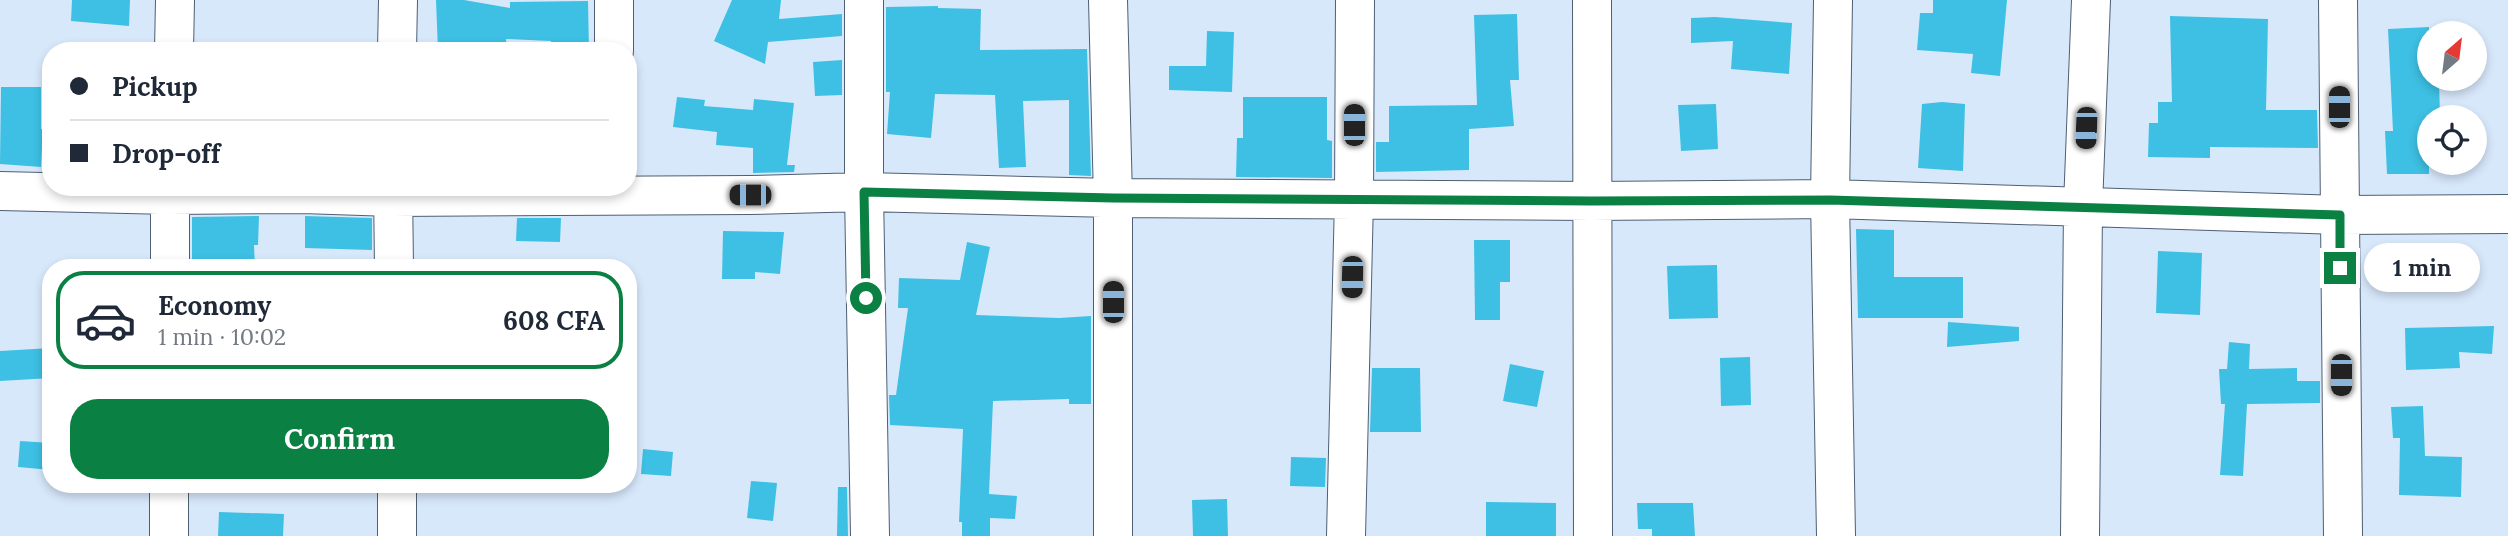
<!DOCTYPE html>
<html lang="en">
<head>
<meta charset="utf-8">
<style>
	:root { --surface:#fff; --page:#f2f2f3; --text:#1f2937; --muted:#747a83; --line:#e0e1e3; --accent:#0b8043 }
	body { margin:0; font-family:Lora,serif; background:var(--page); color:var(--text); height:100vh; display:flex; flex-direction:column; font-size:26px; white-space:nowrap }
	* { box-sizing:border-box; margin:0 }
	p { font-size:23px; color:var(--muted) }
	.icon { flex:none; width:38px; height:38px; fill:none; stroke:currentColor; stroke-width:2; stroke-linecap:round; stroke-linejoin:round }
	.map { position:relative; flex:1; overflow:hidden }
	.sheet { position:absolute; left:42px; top:259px; width:595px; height:234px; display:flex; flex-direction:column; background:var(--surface); border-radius:28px; box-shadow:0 4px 10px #0003 }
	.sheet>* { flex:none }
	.guide { position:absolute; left:42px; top:42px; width:595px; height:154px; border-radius:28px; box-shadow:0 4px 10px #0003; display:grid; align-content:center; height:154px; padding:0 28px; background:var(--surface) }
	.needle { width:46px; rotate:28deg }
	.controls { position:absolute; left:2417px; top:21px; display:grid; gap:14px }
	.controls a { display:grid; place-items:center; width:70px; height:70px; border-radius:50%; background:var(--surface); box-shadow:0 4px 10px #0003; font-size:35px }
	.end { position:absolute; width:32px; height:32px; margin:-16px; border:9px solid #0b8043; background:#fff; box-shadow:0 0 0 4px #fff }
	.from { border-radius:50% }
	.bubble { position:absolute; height:49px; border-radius:24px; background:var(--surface); box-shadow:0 4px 10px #0003; font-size:23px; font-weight:700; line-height:49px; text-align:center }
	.car { position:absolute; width:21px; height:42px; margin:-21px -10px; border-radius:9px; box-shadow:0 0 5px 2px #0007; background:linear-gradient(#222 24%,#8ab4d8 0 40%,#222 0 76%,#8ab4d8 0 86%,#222 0) }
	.guide b { display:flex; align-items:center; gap:24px; height:66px; font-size:26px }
	.guide b+b { border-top:2px solid var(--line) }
	.guide i { width:18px; height:18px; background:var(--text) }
	ul { padding:12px 0 0; list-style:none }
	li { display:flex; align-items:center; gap:21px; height:98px; margin:0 14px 10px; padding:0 14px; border:4px solid var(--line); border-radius:28px }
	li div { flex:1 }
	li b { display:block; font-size:26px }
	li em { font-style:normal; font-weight:700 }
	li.on { border-color:var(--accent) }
	li>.icon { width:63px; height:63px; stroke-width:1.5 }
	.button { display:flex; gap:14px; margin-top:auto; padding:14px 28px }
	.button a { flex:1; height:80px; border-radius:28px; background:var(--accent); color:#fff; font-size:28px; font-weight:700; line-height:80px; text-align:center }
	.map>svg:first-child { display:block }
	.building { fill:#3dc0e3 }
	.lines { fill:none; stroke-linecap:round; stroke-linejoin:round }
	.minor-casing { stroke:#4e5f73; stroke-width:40 }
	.minor { stroke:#fff; stroke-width:38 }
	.route { stroke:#0b8043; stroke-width:9 }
</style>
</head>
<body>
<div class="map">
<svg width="2508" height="536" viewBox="0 0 2508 536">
	<rect width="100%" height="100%" fill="#d8e8fb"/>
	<path class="building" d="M 72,0 L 130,0 L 129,26 L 71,21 Z
		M 436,0 L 464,0 L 510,8 L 510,2 L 588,1 L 589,51 L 551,51 L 551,41 L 506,39 L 507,51 L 438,51 Z
		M 732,0 L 781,0 L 779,19 L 842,14 L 842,36 L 768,42 L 765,64 L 714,41 Z
		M 1933,0 L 2007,0 L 2000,76 L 1971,73 L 1973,54 L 1917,50 L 1920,13 L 1933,13 Z
		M 938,6 L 938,8 L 981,9 L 980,50 L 1087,49 L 1091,176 L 1069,175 L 1069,100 L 1023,101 L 1026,167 L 999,168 L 995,95 L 935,94 L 931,138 L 887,134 L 890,92 L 886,92 L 886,7 Z
		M 1517,14 L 1519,80 L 1510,80 L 1514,126 L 1469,129 L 1469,170 L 1376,172 L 1376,142 L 1389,142 L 1389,106 L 1477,105 L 1474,15 Z
		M 2170,16 L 2268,19 L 2266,110 L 2317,110 L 2318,148 L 2210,147 L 2210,158 L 2148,157 L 2149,123 L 2158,123 L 2158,102 L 2172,102 Z
		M 1715,17 L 1792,23 L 1789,74 L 1731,69 L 1733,41 L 1691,43 L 1691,18 Z
		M 2429,27 L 2429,79 L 2439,79 L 2440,117 L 2429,117 L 2429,174 L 2387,174 L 2385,131 L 2393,131 L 2388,29 Z
		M 1207,31 L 1234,32 L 1232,92 L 1169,90 L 1169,66 L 1206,66 Z
		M 842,60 L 842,95 L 815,96 L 813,62 Z
		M 1,87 L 41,87 L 41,129 L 43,129 L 41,167 L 0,164 Z
		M 677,97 L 705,100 L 704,106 L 753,110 L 754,99 L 794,103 L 787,165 L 795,165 L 794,172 L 753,173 L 753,148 L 716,145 L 717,132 L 673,127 Z
		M 1243,97 L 1327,97 L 1327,140 L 1332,141 L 1332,178 L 1236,177 L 1237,138 L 1243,138 Z
		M 1942,102 L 1965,104 L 1963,171 L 1918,168 L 1922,104 Z
		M 1716,104 L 1718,149 L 1681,151 L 1678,105 Z
		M 259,216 L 258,245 L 254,245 L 255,268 L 192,268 L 192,217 Z
		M 305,216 L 372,218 L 372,250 L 305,248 Z
		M 517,218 L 561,218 L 560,242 L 516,241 Z
		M 1856,229 L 1894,230 L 1894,277 L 1963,277 L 1963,318 L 1858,318 Z
		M 723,231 L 784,232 L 780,274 L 755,272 L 755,279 L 722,279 Z
		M 1474,240 L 1510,240 L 1510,282 L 1500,282 L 1500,320 L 1475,320 Z
		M 967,242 L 990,247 L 976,315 L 1059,318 L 1091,316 L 1091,404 L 1069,404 L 1069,399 L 993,401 L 989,494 L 1017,496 L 1015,519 L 990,518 L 990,536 L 962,536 L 962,522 L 959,522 L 963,429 L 890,425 L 889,395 L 896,395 L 908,308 L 898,308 L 899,278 L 960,280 Z
		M 2158,251 L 2202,253 L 2200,315 L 2156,313 Z
		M 1717,265 L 1718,318 L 1669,319 L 1667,266 Z
		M 1948,322 L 2019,327 L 2019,341 L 1947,347 Z
		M 2494,326 L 2492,354 L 2459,352 L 2460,368 L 2406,370 L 2405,328 Z
		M 2229,342 L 2250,344 L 2249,369 L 2297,368 L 2297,381 L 2320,381 L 2320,403 L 2247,404 L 2243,476 L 2220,475 L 2225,404 L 2221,404 L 2219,369 L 2227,369 Z
		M 51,348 L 51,378 L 0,381 L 0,351 Z
		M 1750,357 L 1751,405 L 1721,406 L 1720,358 Z
		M 1510,364 L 1544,371 L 1537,407 L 1503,401 Z
		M 1372,368 L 1420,368 L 1421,432 L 1370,432 Z
		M 2423,406 L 2425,456 L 2462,457 L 2461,497 L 2399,495 L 2400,438 L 2393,438 L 2391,407 Z
		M 20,441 L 51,443 L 51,470 L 18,467 Z
		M 643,449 L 673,452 L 671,476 L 641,474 Z
		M 1291,457 L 1326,458 L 1325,487 L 1290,486 Z
		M 751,481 L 777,483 L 773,521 L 747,518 Z
		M 838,487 L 847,487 L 848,536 L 837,536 Z
		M 1227,499 L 1228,536 L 1193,536 L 1192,500 Z
		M 1486,502 L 1556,503 L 1556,536 L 1486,536 Z
		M 1637,503 L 1693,503 L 1695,536 L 1652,536 L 1652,529 L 1638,529 Z
		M 219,512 L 284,514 L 283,536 L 218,536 Z"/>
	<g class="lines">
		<defs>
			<path id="minor" d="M 864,0 L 864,192 L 870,536
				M 1108,0 L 1113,198 L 1113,536
				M 1592,0 L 1593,536
				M 1833,0 L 1830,199 L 1836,536
				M 2338,0 L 2343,536
				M 174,51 L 175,0
				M 397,51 L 398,0
				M 614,51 L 614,0
				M 393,187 L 394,268
				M 0,191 L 170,195 L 303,194 L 392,197 L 750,195 L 864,192 L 1113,198 L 1591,201 L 1830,199 L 2340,215 L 2508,214
				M 170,268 L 170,187
				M 397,485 L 397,536
				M 169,536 L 169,485
				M 1346,536 L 1354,199 L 1355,0
				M 2080,536 L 2083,206 L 2091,0"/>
		</defs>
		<use href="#minor" class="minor-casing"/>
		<use href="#minor" class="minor"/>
	</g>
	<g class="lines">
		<path class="route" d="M 866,298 L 864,192 L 1113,198 L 1591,201 L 1830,200 L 2340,215 L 2340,268"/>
	</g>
</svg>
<div class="controls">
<a><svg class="needle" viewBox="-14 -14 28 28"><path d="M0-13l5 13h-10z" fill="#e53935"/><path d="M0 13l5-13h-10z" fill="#747a83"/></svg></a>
<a><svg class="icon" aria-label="locate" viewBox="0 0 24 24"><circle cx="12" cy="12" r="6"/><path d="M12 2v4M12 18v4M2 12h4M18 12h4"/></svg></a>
</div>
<i class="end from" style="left:866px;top:298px"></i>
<i class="end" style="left:2340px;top:268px"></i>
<div class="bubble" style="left:2364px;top:243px;width:116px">1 min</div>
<i class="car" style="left:2339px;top:107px;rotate:0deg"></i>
<i class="car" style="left:1354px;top:125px;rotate:0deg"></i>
<i class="car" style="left:2086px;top:128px;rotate:182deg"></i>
<i class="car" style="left:750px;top:195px;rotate:270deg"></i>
<i class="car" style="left:1352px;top:277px;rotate:181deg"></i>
<i class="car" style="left:1113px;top:302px;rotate:0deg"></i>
<i class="car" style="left:2341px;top:375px;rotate:180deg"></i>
<div class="guide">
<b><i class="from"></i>Pickup</b>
<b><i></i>Drop-off</b>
</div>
<section class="sheet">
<ul>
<li class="on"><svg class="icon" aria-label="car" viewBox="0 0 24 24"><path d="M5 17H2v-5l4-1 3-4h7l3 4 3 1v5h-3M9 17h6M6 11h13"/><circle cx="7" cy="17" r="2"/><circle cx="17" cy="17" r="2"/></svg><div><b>Economy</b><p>1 min · 10:02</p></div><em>608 CFA</em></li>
</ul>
<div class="button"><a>Confirm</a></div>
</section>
</div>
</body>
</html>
